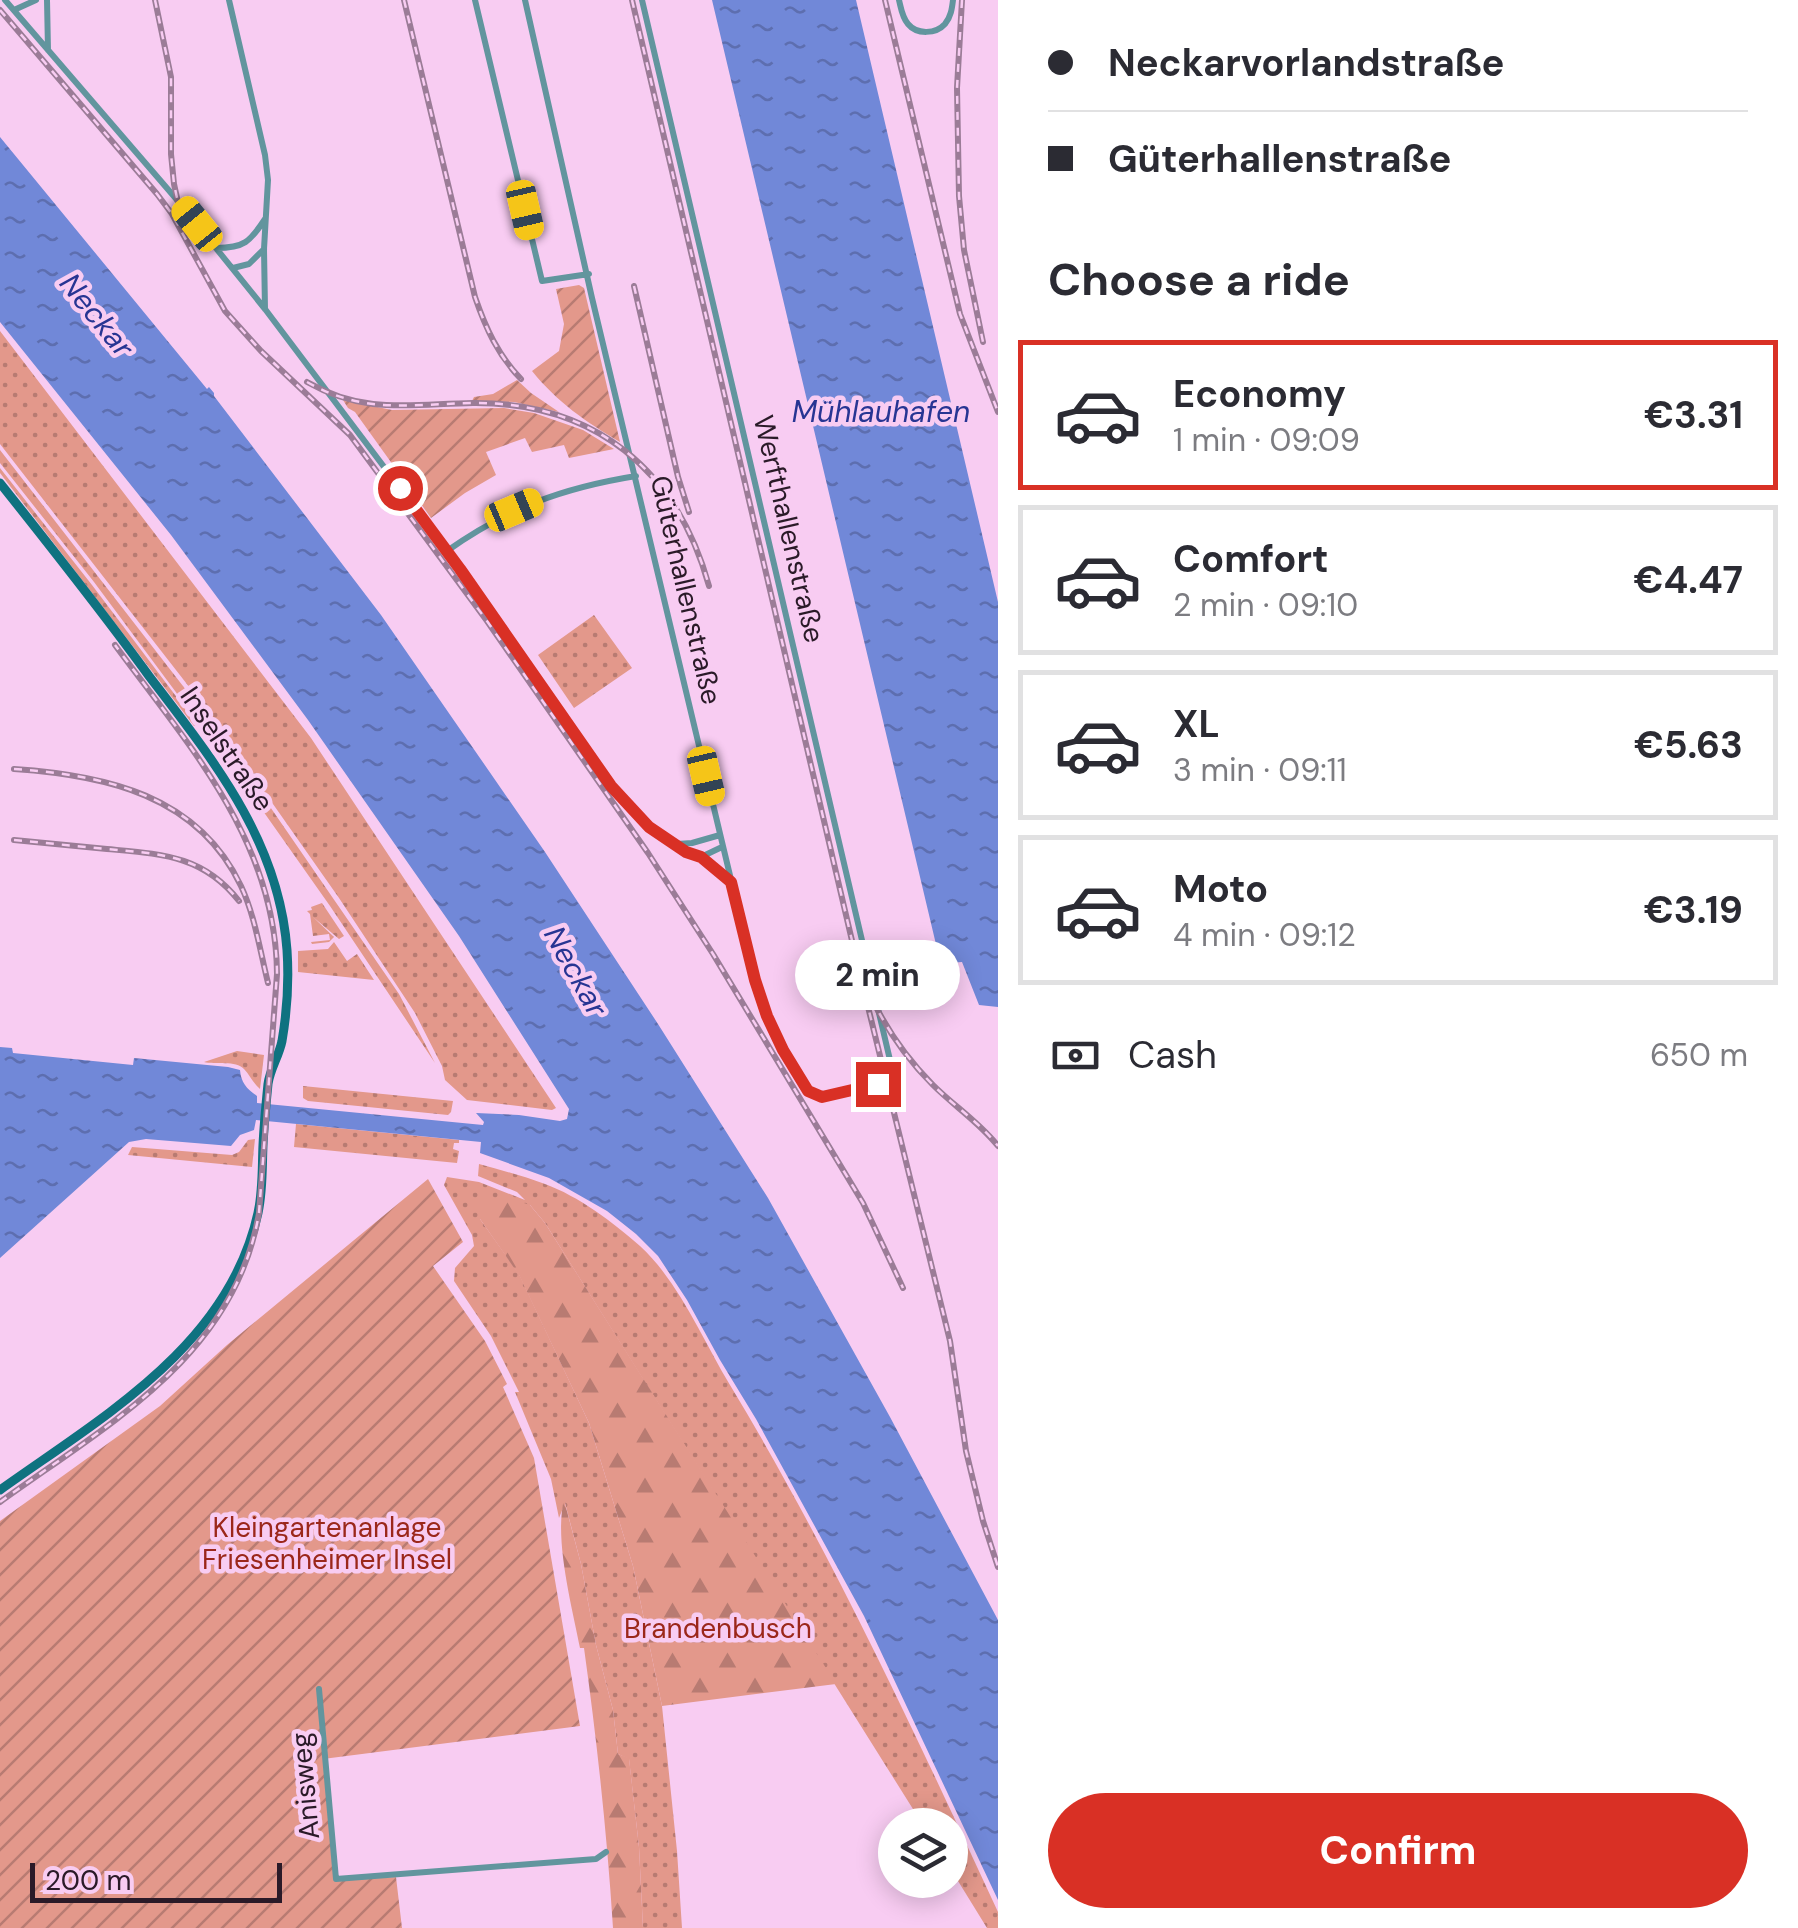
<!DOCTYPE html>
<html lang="en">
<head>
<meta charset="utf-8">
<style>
	:root { --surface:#fff; --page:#f2f2f3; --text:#2b2b33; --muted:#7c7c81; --line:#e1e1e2; --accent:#d93025 }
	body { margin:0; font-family:"DM Sans",sans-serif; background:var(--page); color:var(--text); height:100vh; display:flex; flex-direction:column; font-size:38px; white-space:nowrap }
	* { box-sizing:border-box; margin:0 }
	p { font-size:32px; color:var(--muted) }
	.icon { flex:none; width:55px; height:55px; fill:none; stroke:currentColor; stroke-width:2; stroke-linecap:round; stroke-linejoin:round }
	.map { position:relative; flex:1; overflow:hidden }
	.drawer { display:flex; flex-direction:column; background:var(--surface); width:800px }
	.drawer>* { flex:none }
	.hud { display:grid; align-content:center; height:220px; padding:0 50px; background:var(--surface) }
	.tools { position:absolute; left:878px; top:1808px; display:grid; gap:20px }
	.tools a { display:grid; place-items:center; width:90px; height:90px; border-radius:50%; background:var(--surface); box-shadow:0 5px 25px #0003; font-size:50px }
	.scale { position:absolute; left:30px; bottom:25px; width:252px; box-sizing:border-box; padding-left:10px; border:5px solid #2a1a28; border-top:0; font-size:28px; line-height:35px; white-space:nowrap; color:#2a1a28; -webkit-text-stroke:8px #f8ccf2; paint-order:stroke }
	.end { position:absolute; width:45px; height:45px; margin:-22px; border:12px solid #d93025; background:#fff; box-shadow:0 0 0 5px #fff }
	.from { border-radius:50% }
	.bubble { position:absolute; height:70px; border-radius:35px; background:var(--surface); box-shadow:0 5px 25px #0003; font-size:32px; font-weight:700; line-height:70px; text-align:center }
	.car { position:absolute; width:30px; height:60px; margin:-30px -15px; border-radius:12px; box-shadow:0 0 8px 2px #0007; background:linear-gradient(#f5c518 24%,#345 0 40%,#f5c518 0 76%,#345 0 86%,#f5c518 0) }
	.hud b { display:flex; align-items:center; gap:35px; height:95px; font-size:38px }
	.hud b+b { border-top:2px solid var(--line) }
	.hud i { width:25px; height:25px; background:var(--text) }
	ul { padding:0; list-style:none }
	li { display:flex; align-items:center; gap:30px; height:150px; margin:0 20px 15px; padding:0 30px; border:5px solid var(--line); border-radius:0px }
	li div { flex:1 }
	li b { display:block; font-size:38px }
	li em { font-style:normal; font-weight:700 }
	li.selected { border-color:var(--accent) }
	li>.icon { width:90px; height:90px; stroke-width:1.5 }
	h2 { padding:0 50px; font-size:45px; line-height:120px }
	.pay { display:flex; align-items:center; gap:25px; height:110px; padding:0 50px; font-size:38px }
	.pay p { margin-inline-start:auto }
	.button { display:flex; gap:20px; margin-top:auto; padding:20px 50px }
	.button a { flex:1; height:115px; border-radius:60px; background:var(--accent); color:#fff; font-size:40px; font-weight:700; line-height:115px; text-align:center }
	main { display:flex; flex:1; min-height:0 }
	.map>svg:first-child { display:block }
	.grass { fill:url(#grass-dots) }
	.forest { fill:url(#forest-firs) }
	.garden { fill:url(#garden-furrows) }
	.water { fill:url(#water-ripples) }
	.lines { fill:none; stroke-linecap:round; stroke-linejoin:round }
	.street { stroke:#62959e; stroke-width:6 }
	.secondary { stroke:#0f7280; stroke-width:9 }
	.rail-casing { stroke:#9b7c97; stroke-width:6 }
	.rail { stroke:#f8ccf2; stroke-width:2.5; stroke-dasharray:8; stroke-linecap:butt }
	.route { stroke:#d93025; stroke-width:12 }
	.labels { text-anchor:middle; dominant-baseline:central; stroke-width:9; stroke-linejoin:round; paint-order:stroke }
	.street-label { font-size:28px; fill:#2a1a28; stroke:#f8ccf2 }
	.park-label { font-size:28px; fill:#9b271a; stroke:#f8ccf2 }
	.water-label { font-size:30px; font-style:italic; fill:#273593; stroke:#f8ccf2 }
</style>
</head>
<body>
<main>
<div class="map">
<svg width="998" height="1928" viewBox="0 0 998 1928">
	<defs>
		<pattern id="grass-dots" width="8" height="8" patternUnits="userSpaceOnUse" patternTransform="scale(2.5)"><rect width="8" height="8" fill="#e3988b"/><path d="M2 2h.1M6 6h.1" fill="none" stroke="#b87b72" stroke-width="1.8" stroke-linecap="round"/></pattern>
		<pattern id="forest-firs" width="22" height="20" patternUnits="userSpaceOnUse" patternTransform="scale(2.5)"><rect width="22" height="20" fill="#e3988b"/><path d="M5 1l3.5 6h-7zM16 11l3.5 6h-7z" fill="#b87b72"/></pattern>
		<pattern id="garden-furrows" width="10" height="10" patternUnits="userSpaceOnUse" patternTransform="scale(2.5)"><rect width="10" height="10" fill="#e3988b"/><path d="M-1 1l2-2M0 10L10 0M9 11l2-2" fill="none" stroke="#b87b72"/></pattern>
		<pattern id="water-ripples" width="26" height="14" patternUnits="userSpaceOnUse" patternTransform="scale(2.5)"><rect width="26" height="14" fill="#7188d8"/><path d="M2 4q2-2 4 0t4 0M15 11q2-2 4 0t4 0" fill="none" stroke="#5d6eaf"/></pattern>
	</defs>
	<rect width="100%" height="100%" fill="#f8ccf2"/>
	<path class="grass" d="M 0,331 L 311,738 L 556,1108 L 552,1110 L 467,1100 L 445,1080 L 442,1066 L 415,1013 L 339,898 L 204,706 L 0,444 Z
		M 0,450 L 200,708 L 218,732 L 236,773 L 94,582 L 0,463 Z
		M 0,468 L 92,585 L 197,724 L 194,726 L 0,473 Z
		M 594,615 L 632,668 L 574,708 L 538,655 Z
		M 233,753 L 399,994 L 435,1063 L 330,906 L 251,794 L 232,756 Z
		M 322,903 L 344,936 L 339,939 L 313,917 L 334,937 L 329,942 L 312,944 L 311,942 L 330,940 L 329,934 L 313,936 L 310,914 L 307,911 L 312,910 L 311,907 Z
		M 334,942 L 347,961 L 357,954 L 374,980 L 298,972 L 298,951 L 328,949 Z
		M 237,1051 L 264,1055 L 260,1089 C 252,1082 250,1075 244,1069 C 236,1060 215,1065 204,1062 Z
		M 303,1086 L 453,1101 L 451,1112 L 448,1115 L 308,1101 L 303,1098 Z
		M 296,1124 L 459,1140 L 459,1143 L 454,1143 L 453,1149 L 459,1151 L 457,1163 L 294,1147 Z
		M 255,1139 L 252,1167 L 128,1155 L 132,1147 L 232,1155 L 239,1152 L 248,1140 Z
		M 479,1164 C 501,1170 523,1176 545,1184 C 578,1196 613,1222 640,1246 C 680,1283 702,1339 730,1385 C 832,1554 915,1733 998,1912 L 998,1928 L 987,1928 L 950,1868 L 950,1825 L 923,1825 L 545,1223 L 530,1205 L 480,1219 L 519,1274 L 589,1423 L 633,1566 L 662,1706 L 677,1851 L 682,1928 L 643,1928 L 639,1847 L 629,1759 L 618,1754 L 613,1710 L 596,1645 L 581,1564 L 565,1503 L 559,1518 L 551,1479 L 515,1392 L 519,1392 L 491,1336 L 454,1281 L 455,1268 L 474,1246 L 472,1235 L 444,1185 L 447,1177 L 479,1182 L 525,1200 L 517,1192 L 478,1176 Z"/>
	<path class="forest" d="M 506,1197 L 530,1205 L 545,1223 L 836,1684 L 662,1706 L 633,1566 L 589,1423 L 519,1275 L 480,1219 L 476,1207 L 487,1199 Z
		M 564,1500 L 581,1564 L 596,1645 L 613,1710 L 618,1754 L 629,1758 L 639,1847 L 643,1928 L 613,1928 C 607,1834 597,1741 584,1648 L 580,1648 C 572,1607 554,1539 564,1500 Z"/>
	<path class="garden" d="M 579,285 L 584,288 L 620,442 C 586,422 557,402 532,371 L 559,351 L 564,324 L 556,289 Z
		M 517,380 L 531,393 L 559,412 L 514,402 L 472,401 L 474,397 L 493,394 Z
		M 343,400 L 392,410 L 504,408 L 534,413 L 583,430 L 614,449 L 569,458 L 564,445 L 532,452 L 525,438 L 486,452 L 496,475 L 465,493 L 431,518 L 355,412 L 348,408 Z
		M 428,1179 L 463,1242 L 433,1266 L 485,1341 L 507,1384 L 503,1387 L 534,1458 L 580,1726 L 323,1759 L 334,1881 L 396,1877 L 402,1928 L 0,1928 L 0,1521 L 160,1406 L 227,1345 Z"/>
	<path class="water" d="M 712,0 L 856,0 L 998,602 L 998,1007 L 979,1005 L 962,962 L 950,963 L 948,957 L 935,960 L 939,957 Z
		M 0,137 L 207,389 L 209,387 L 214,393 L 214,396 L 381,615 L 545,852 L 658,1024 L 768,1198 L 890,1417 L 998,1620 L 998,1900 L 864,1616 L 756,1419 L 720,1360 L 687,1300 L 658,1256 L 636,1234 L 607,1211 L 549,1178 L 480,1153 L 481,1142 L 256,1120 L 254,1130 L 240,1135 L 231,1146 L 146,1139 L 129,1142 L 0,1258 L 0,1047 L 12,1048 L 13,1053 L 133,1065 L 134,1058 L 228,1067 L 240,1070 C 241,1083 247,1089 257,1096 L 257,1103 L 483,1125 L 484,1122 L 476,1113 L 519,1115 L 560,1121 L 567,1119 L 569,1109 L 459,936 L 308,720 L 171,535 L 0,322 Z"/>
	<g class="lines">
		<path class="street" d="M 5,0 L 178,201 L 265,309 L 461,569 L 627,805 C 647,826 672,848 701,857 L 722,847
			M 47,0 L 48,50
			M 229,0 L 265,155 L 268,180 L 264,249 L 265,309
			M 475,0 L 542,281 L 589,274
			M 525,0 L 592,298 L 755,980 C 768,1017 785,1067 813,1095 C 827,1098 868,1090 880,1082 C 889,1077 890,1069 890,1060 L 642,0
			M 899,0 C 901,8 902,17 908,24 C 917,35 936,34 945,24 C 951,17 952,8 953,0
			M 14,10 L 36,0
			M 216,248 C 244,248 250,242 265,219
			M 233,268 L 249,264 L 264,249
			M 447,551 C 508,508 562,488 636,476
			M 677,844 L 692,843 L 720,835
			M 702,857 L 730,882
			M 319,1689 L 336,1879 L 596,1859 L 606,1852"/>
		<path class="secondary" d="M 0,483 C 51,547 101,610 149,676 C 213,760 279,840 287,950 C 289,980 287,1012 282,1041 C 279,1056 270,1069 268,1084 C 266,1104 264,1125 263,1145 C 262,1168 263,1190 258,1213 C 229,1346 102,1417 0,1490"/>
		<defs>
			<path id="rail" d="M 155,0 L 171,77 L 171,154 L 174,184 L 182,221
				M 404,0 L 475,297 C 486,329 498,355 521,379
				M 632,0 L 857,962 L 950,1341 L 966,1451 L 983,1521 L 998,1567
				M 885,0 L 960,314 L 998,412
				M 962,0 L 957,88 L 959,196 L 964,250 L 983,342
				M 0,10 L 157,194 L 172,214 L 225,311 L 261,351 L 350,435 L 487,621 L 648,853 L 713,954 L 863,1203 L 903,1288
				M 634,286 L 678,477 L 689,512
				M 307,382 C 365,415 411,404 473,403 C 595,402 677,470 709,586
				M 14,769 C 105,775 198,795 241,886 C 255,916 260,951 268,983
				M 14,840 C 45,843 76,846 107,849 C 161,854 203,855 239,901
				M 872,999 C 887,1030 909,1061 933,1085 C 954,1106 979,1122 998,1146
				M 0,1502 C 108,1424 235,1356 259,1213 L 277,974 C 276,841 189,746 115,645"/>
		</defs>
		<use href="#rail" class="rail-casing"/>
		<use href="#rail" class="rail"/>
	</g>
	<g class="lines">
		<path class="route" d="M 400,488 L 460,569 L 611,786 L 649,827 L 686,852 L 701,857 L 731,882 L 755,980 L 767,1016 L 783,1050 L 808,1091 L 822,1097 L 878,1084"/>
	</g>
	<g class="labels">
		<g class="street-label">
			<text transform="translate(789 529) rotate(77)">Werfthallenstraße</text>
			<text transform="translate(686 590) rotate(77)">Güterhallenstraße</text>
			<text transform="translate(227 749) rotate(56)">Inselstraße</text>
			<text transform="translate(305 1786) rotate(-95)">Anisweg</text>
		</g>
		<g class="park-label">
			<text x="327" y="1527">Kleingartenanlage<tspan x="327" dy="32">Friesenheimer Insel</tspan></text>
			<text x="718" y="1628">Brandenbusch</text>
		</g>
		<g class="water-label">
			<text transform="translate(97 315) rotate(51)">Neckar</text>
			<text x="881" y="411">Mühlauhafen</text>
			<text transform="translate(576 971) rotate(61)">Neckar</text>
		</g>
	</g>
</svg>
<div class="tools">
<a><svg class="icon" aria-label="layers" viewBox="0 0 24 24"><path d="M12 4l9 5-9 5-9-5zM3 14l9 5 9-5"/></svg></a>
</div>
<div class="scale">200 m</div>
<i class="end from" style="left:400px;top:488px"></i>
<i class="end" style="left:878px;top:1084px"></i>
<div class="bubble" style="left:795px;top:940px;width:165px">2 min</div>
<i class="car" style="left:525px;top:210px;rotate:167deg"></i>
<i class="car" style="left:197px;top:224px;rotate:321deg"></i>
<i class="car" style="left:514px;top:510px;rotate:67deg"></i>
<i class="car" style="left:706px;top:776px;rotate:167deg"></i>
</div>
<section class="drawer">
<div class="hud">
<b><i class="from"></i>Neckarvorlandstraße</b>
<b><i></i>Güterhallenstraße</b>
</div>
<h2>Choose a ride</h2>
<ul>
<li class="selected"><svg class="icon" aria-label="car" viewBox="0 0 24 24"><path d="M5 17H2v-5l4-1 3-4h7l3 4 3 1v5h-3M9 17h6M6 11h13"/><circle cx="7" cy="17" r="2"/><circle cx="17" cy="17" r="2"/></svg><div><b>Economy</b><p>1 min · 09:09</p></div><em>€3.31</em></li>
<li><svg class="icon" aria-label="car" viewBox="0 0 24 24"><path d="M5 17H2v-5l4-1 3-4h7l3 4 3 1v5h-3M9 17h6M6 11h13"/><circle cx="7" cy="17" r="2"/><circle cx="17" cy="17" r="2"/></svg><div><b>Comfort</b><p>2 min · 09:10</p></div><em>€4.47</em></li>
<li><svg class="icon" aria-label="car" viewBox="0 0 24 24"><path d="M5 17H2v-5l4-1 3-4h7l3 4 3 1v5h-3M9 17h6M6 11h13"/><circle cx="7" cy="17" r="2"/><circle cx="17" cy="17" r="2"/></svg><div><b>XL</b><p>3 min · 09:11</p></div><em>€5.63</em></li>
<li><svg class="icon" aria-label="car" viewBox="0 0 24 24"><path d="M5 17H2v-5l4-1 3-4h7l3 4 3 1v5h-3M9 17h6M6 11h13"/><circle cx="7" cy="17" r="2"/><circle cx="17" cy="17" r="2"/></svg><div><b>Moto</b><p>4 min · 09:12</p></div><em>€3.19</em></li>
</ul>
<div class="pay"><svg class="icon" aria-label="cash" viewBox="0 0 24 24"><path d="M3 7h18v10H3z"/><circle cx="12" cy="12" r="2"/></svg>Cash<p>650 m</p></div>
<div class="button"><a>Confirm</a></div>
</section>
</main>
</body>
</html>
